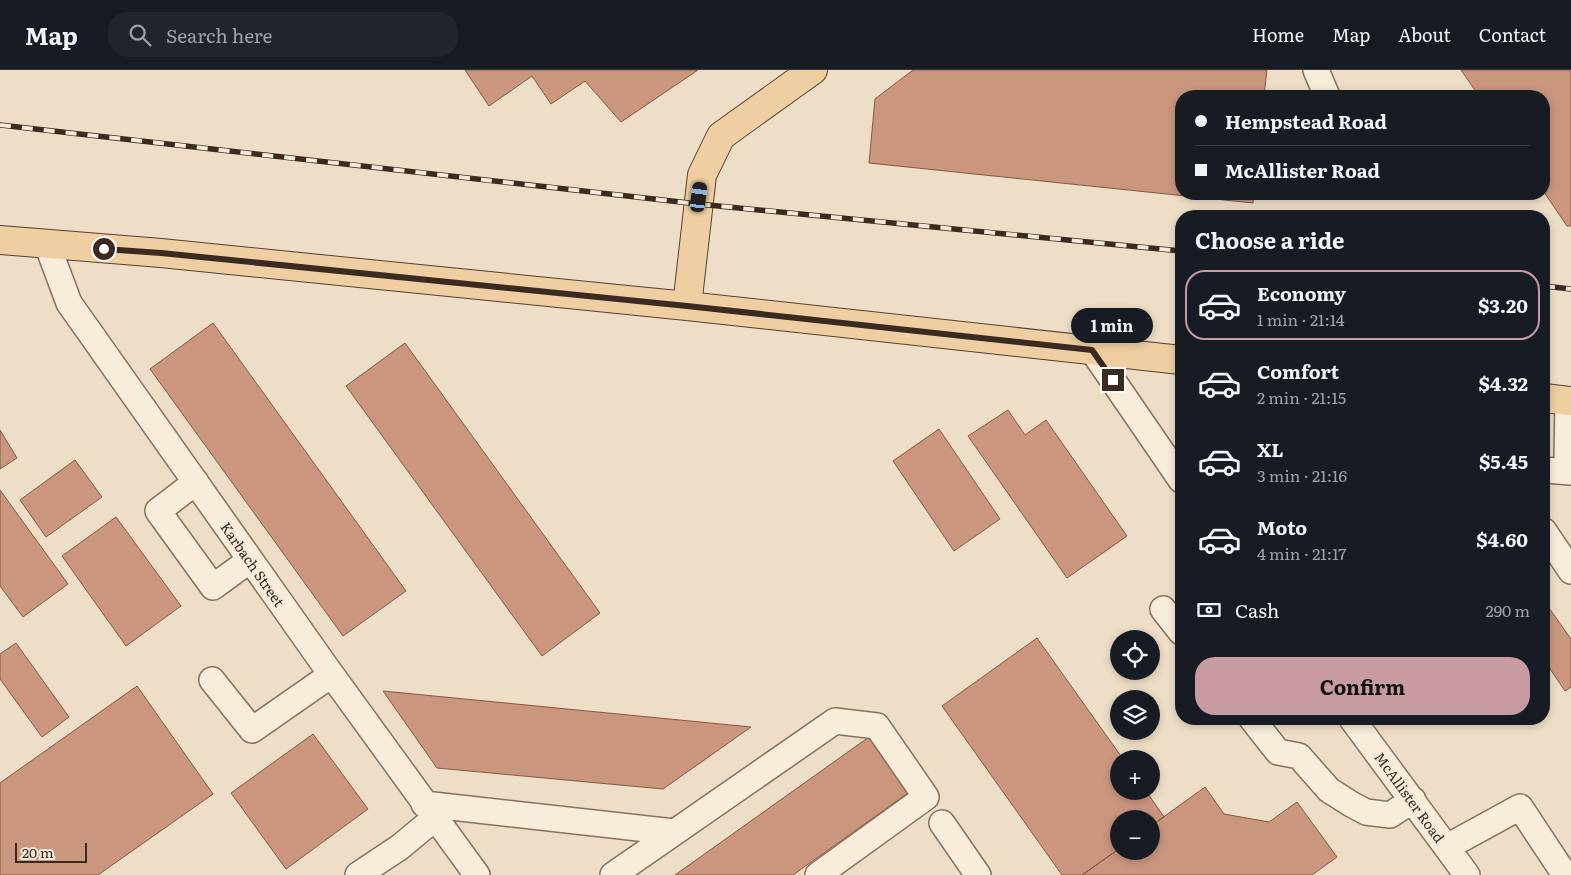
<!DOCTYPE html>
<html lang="en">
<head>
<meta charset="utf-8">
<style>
	:root { --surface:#171b24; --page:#20242c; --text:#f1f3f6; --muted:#9ea1a6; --line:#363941; --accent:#c89aa1 }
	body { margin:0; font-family:Literata,serif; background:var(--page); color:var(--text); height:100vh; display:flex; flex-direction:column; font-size:19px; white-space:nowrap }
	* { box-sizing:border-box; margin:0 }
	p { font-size:16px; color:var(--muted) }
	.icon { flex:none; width:28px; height:28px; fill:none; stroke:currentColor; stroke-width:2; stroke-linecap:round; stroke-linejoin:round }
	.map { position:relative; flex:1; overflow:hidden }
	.sheet { position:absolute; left:1175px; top:140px; width:375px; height:515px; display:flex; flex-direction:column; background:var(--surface); border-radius:20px; box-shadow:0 2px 8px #0003 }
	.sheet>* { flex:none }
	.hud { position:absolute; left:1175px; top:20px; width:375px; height:110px; border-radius:20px; box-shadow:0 2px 8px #0003; display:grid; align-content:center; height:110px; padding:0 20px; background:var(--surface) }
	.buttons { position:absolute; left:1110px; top:560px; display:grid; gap:10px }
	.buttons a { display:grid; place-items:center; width:50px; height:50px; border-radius:50%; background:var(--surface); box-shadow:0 2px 8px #0003; font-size:25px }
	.scale { position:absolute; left:15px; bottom:12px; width:72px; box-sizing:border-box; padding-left:5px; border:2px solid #3a2a20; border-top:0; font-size:14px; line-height:18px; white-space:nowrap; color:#3a2a20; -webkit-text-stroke:4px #f5e9d7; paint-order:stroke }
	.end { position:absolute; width:22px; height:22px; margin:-11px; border:6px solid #3a2a20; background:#fff; box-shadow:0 0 0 2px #fff }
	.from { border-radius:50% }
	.bubble { position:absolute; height:35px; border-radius:18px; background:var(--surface); box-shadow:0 2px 8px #0003; font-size:16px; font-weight:700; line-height:35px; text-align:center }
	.car { position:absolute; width:15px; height:30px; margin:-15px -8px; border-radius:6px; box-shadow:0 0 4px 1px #0007; background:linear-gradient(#222 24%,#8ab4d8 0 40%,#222 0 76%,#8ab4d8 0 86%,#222 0) }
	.hud b { display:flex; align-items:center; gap:18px; height:48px; font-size:19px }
	.hud b+b { border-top:1px solid var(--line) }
	.hud i { width:12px; height:12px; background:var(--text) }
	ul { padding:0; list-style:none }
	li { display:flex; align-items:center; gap:15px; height:70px; margin:0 10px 8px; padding:0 10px; border:2px solid transparent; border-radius:20px }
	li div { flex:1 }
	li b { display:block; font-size:19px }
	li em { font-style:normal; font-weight:700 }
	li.selected { border-color:var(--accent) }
	li>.icon { width:45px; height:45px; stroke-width:1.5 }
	h2 { padding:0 20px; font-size:22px; line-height:60px }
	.pay { display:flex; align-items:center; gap:12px; height:55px; padding:0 20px; font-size:19px }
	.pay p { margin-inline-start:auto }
	.primary-button { display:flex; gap:10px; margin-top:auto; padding:10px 20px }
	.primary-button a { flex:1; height:58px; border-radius:20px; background:var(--accent); color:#111; font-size:20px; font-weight:700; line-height:58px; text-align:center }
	header { display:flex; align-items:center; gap:30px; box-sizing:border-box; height:70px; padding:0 25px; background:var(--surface); border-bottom:1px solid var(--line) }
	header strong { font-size:24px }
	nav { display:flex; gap:28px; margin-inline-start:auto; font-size:18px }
	.search { width:350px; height:45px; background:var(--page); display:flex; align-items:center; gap:12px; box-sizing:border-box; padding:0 18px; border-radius:20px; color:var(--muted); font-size:19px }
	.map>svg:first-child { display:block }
	.building { fill:#cb967e; stroke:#885743 }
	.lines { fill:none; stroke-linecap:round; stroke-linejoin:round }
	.minor-casing { stroke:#89705d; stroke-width:28 }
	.major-casing { stroke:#573f31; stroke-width:30 }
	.minor { stroke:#f8ecdb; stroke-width:25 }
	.major { stroke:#efcfa1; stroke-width:28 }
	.rail-casing { stroke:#3a2a20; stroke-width:5.5 }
	.rail { stroke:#f5e9d7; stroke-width:4; stroke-dasharray:11; stroke-linecap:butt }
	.route { stroke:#3a2a20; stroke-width:6 }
	.labels { text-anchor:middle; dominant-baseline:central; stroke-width:4; stroke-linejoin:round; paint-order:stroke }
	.street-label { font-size:14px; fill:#3a2a20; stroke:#f5e9d7 }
</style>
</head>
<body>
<header>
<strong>Map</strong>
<div class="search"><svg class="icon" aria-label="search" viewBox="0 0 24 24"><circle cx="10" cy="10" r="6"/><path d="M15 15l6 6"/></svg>Search here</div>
<nav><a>Home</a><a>Map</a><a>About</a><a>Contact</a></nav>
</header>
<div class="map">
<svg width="1571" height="805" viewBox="0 0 1571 805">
	<rect width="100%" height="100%" fill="#eedec7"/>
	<path class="building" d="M 465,0 L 698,0 L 621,52 L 585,11 L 551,34 L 532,6 L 489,36 Z
		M 913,0 L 1267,0 L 1264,26 L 1181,26 L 1181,124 L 1254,124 L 1253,133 L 869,93 L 875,29 Z
		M 1461,0 L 1571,0 L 1571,156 L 1567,156 L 1544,122 L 1544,26 L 1479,26 Z
		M 213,253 L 406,521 L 343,566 L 150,299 Z
		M 405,273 L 600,543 L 542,586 L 346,316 Z
		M 1008,340 L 1025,365 L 1046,350 L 1127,466 L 1067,508 L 968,366 Z
		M 939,359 L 1000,449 L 954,481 L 893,391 Z
		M 0,360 L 17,388 L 0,399 Z
		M 75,390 L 102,427 L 46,467 L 20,430 Z
		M 0,420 L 68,514 L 23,547 L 0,516 Z
		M 116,447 L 181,536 L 126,576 L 62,486 Z
		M 1544,531 L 1571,569 L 1571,617 L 1565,621 L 1544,590 Z
		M 1037,568 L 1123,689 L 1119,689 L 1119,721 L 1146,721 L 1164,747 L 1151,756 L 1151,749 L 1119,749 L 1119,779 L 1082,805 L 1062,805 L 942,636 Z
		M 16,573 L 69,647 L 42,667 L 0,609 L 0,584 Z
		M 137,616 L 213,724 L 98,805 L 0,805 L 0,713 Z
		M 383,621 L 751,657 L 663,719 L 437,698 Z
		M 313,664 L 368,739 L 286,799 L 231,723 Z
		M 869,667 L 908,723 L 793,805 L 675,805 Z
		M 1205,717 L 1224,744 L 1269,752 L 1297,732 L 1337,787 L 1312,805 L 1082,805 L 1119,779 L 1119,781 L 1151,781 L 1151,756 Z"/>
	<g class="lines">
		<defs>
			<path id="minor" d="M 1316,0 L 1327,26
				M 47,174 L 69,233 L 326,597 L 477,805
				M 1092,280 L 1181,410
				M 1568,331 L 1567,387 L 1571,393
				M 1544,400 L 1571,402
				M 196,412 L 158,441 L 213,517 L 250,490
				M 1544,461 L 1571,501
				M 1163,539 L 1181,562
				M 212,610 L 252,660 L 331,605
				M 1252,649 L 1278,682 L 1299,686 L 1329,720 L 1351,734 L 1366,742 L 1390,745 L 1413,730
				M 1352,649 L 1467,805
				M 424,734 L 674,762
				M 942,753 L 978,805
				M 1447,777 L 1520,737 L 1565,805
				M 358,805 L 400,777 L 435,748
				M 613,805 L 835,651 L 877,656 L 926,727 L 818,805"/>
			<path id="major" d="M 0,170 L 161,183 L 687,236 L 1181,290
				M 687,236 L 702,105 L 721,66 L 813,0
				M 1544,328 L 1571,331"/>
		</defs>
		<use href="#minor" class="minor-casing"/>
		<use href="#major" class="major-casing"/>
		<use href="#minor" class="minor"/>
		<use href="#major" class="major"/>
		<defs>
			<path id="rail" d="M 0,55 L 698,134 L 1181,181
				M 1544,216 L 1571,219"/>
		</defs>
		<use href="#rail" class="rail-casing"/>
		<use href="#rail" class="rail"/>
	</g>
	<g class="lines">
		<path class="route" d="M 104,179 L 161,183 L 687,236 L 1092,280 L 1113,310"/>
	</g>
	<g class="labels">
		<g class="street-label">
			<text transform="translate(253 494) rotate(55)">Karbach Street</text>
			<text transform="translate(1410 727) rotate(54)">McAllister Road</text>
		</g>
	</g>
</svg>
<div class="buttons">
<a><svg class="icon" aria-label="locate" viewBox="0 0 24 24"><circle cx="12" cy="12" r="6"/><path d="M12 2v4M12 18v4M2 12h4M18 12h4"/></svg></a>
<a><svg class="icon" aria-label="layers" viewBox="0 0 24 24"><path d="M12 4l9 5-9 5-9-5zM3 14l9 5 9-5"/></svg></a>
<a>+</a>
<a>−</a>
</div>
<div class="scale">20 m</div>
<i class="end from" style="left:104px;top:179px"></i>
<i class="end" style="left:1113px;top:310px"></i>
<div class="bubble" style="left:1071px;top:238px;width:82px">1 min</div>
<i class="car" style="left:699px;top:127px;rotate:7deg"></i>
<div class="hud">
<b><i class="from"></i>Hempstead Road</b>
<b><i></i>McAllister Road</b>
</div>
<section class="sheet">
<h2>Choose a ride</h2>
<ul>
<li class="selected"><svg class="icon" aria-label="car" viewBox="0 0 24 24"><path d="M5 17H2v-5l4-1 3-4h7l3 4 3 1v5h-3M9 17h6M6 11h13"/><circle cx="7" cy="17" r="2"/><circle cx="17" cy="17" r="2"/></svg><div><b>Economy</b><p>1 min · 21:14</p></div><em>$3.20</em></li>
<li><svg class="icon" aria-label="car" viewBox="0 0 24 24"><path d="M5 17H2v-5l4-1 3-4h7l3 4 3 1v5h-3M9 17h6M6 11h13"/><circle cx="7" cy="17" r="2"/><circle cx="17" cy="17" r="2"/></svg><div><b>Comfort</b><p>2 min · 21:15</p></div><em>$4.32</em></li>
<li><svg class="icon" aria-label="car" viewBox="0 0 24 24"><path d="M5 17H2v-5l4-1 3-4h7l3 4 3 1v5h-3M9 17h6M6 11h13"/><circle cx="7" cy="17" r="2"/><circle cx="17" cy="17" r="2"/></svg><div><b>XL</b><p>3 min · 21:16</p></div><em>$5.45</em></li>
<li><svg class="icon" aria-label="car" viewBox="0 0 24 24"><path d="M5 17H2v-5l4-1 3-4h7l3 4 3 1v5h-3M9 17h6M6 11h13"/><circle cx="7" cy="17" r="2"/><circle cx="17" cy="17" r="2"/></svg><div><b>Moto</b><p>4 min · 21:17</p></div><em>$4.60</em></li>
</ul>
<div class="pay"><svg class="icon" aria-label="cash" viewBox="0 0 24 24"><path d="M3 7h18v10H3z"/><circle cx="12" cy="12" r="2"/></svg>Cash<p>290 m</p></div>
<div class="primary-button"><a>Confirm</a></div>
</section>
</div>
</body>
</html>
